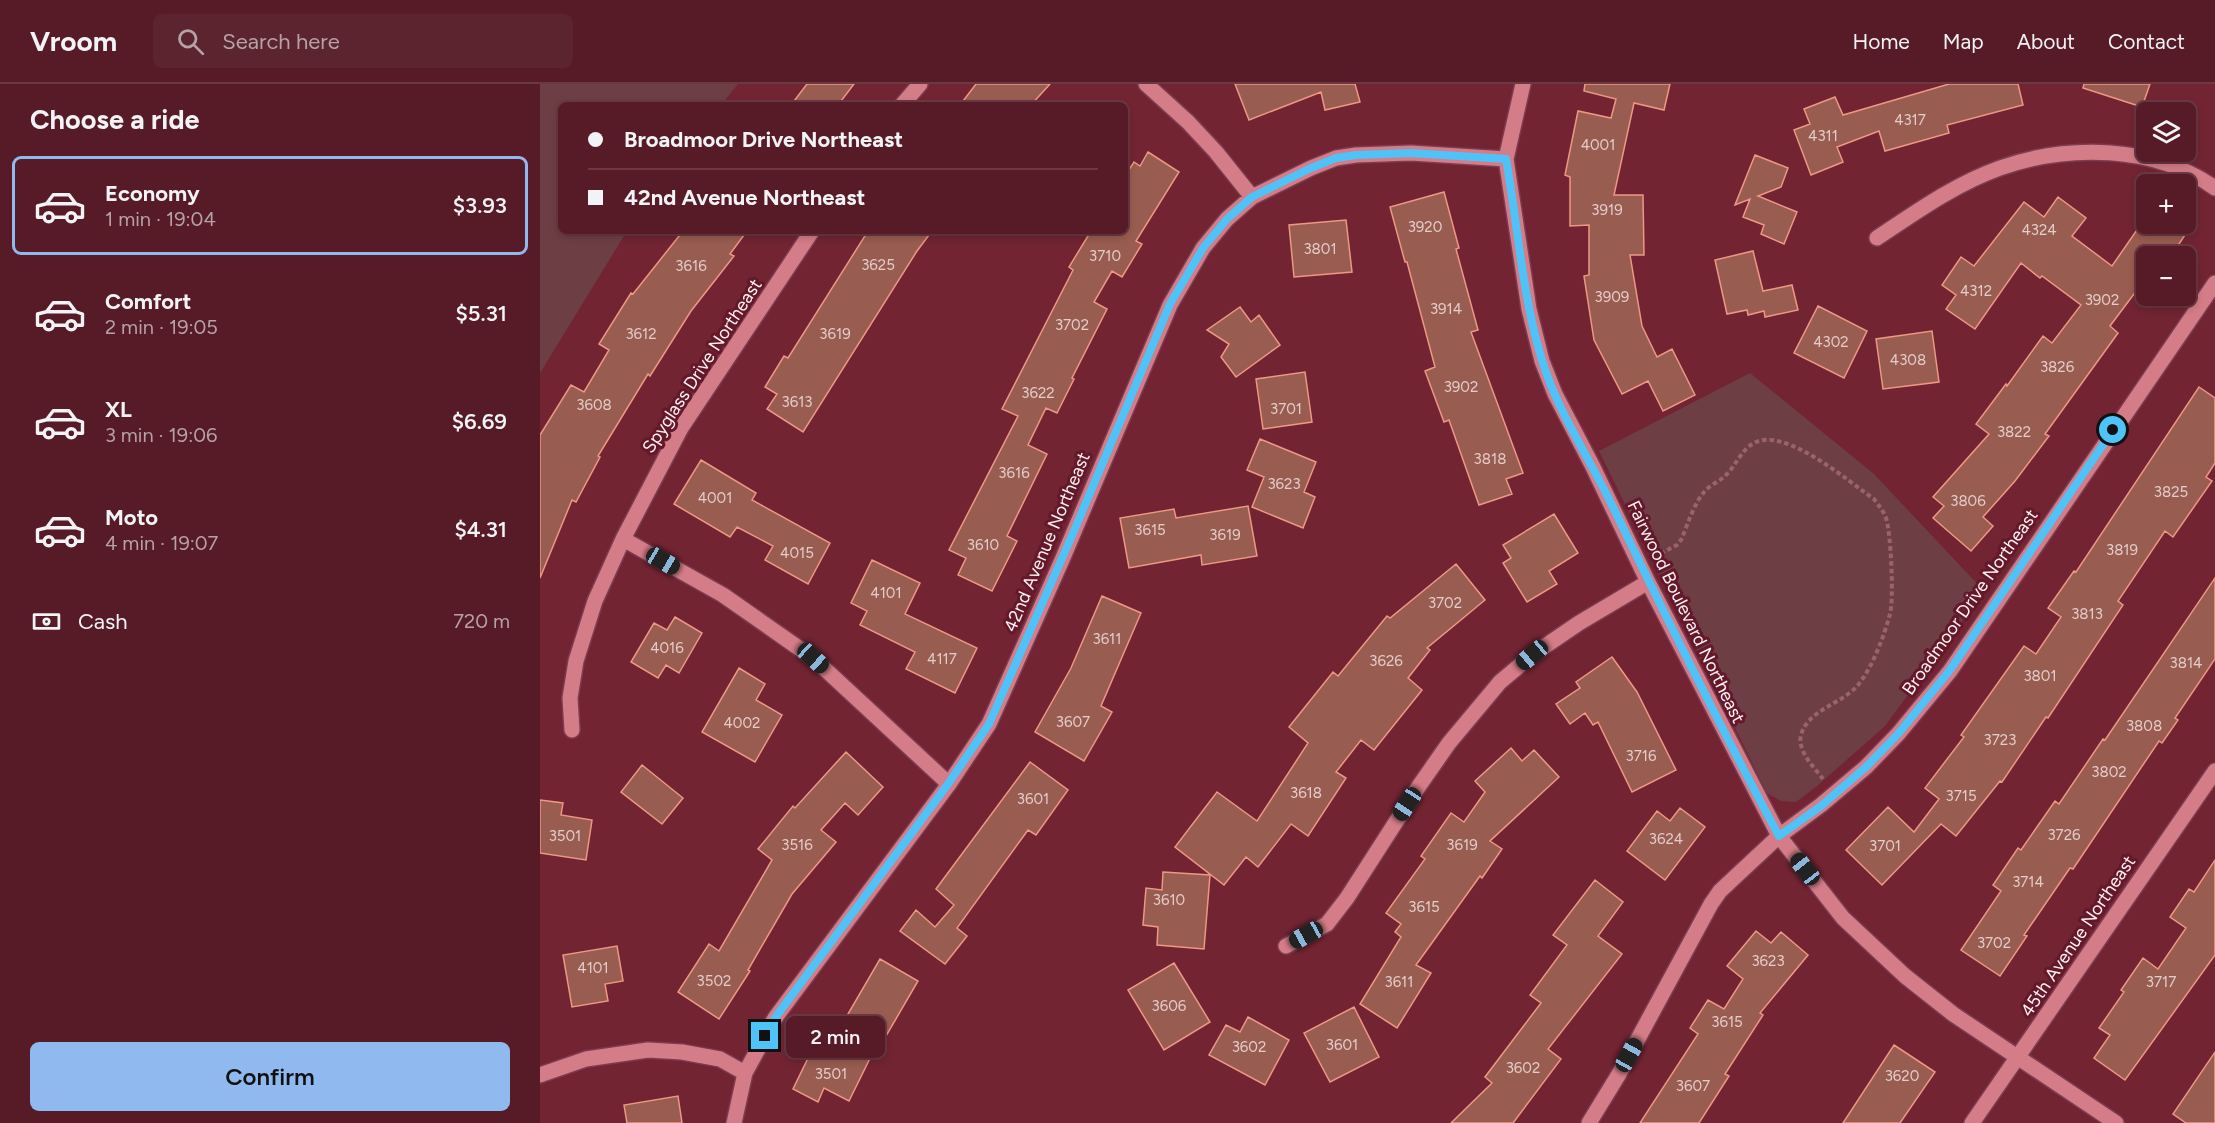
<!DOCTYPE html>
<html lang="en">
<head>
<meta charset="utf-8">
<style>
	:root { --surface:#561b26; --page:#5c242e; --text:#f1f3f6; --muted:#b6a1a7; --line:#6c3943; --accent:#90b9f0 }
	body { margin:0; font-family:Figtree,sans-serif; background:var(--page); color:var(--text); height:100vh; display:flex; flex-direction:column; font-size:22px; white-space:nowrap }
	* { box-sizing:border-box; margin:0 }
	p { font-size:20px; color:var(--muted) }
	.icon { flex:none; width:33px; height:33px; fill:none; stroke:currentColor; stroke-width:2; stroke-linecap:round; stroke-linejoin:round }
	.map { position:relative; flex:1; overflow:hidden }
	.details { display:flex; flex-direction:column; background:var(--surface); width:540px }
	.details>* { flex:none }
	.guide { position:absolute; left:18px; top:18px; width:570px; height:132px; border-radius:9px; box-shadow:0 3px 9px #0003,0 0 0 2px var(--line); display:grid; align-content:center; height:132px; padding:0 30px; background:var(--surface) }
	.controls { position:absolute; left:1596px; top:18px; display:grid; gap:12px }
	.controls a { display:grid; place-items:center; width:60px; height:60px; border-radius:9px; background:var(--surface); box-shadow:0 3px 9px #0003,0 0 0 2px var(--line); font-size:30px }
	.end { position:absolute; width:27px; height:27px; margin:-14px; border:8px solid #4fc3f7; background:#111; box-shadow:0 0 0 3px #111 }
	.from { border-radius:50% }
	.bubble { position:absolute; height:42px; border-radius:9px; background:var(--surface); box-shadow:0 3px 9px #0003,0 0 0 2px var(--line); font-size:20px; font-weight:600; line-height:42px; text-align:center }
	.car { position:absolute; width:18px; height:36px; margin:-18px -9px; border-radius:8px; box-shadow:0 0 4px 2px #0007; background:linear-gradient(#222 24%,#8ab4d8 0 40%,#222 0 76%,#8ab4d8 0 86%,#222 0) }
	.guide b { display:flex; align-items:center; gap:21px; height:57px; font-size:22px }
	.guide b+b { border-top:2px solid var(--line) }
	.guide i { width:15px; height:15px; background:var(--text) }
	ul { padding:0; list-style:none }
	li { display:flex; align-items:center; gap:18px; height:99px; margin:0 12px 9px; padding:0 18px; border:3px solid transparent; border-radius:9px }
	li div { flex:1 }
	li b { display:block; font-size:22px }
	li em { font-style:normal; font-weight:600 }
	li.on { border-color:var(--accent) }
	li>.icon { width:54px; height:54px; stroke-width:1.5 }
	h2 { padding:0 30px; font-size:27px; line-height:72px }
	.pay { display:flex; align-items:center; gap:15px; height:66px; padding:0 30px; font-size:22px }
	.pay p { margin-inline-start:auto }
	.button { display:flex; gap:12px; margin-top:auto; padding:12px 30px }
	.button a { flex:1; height:69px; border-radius:9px; background:var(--accent); color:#111; font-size:24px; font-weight:600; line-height:69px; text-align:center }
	header { display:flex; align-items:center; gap:36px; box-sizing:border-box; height:84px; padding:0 30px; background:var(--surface); border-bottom:2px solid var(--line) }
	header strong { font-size:28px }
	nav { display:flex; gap:33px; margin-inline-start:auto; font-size:21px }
	.search { width:420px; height:54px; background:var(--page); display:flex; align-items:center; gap:15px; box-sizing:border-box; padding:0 21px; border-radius:9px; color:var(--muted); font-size:22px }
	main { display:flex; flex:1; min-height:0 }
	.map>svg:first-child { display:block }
	.green { fill:#6d3f44 }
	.building { fill:#995c50; stroke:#ef9785; stroke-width:1.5 }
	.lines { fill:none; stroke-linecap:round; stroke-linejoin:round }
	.street-casing { stroke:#7c3c4f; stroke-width:18 }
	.secondary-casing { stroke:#7c3c4f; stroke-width:18 }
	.path { stroke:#9b626d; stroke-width:4; stroke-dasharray:4.5 3; stroke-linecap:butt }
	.street { stroke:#d47c87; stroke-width:15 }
	.secondary { stroke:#d47c87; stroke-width:15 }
	.route { stroke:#4fc3f7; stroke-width:8 }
	.labels { text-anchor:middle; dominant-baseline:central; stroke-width:6; stroke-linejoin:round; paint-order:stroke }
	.number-label { font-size:15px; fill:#e3ccca }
	.street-label { font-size:18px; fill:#fcf2f3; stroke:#651829 }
</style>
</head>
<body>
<header>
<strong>Vroom</strong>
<div class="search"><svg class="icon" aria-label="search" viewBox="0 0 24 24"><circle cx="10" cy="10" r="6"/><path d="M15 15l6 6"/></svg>Search here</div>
<nav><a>Home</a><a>Map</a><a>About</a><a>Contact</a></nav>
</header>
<main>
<section class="details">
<h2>Choose a ride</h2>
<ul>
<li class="on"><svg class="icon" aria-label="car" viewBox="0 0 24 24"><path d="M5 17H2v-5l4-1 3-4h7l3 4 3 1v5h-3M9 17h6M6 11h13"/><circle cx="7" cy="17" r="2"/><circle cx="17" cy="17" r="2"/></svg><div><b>Economy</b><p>1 min · 19:04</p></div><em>$3.93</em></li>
<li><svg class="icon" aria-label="car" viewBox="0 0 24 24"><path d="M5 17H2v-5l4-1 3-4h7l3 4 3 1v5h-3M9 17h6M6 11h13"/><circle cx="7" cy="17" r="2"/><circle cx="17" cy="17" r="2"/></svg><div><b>Comfort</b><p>2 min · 19:05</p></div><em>$5.31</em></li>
<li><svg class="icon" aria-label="car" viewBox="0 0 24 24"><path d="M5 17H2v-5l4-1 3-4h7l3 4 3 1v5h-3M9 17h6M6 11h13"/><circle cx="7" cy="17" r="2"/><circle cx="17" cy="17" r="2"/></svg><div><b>XL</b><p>3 min · 19:06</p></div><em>$6.69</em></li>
<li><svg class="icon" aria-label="car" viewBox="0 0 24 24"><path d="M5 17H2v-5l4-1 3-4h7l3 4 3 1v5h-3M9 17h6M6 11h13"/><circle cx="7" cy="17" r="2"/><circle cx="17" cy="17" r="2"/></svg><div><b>Moto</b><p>4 min · 19:07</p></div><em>$4.31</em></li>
</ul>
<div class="pay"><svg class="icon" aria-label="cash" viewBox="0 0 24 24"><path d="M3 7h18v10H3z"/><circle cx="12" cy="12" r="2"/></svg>Cash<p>720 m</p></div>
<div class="button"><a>Confirm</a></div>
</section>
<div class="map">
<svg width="1675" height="1039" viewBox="0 0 1675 1039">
	<rect width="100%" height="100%" fill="#722433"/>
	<path class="green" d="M 0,0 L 198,0 L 181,21 L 21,21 L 21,147 L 87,147 L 0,289 Z
		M 1210,289 L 1334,390 L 1444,507 L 1345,642 L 1277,702 L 1256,718 L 1241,717 L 1227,709 L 1059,367 Z"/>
	<path class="building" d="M 267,0 L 314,0 L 298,21 L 251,21 Z
		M 436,0 L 510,0 L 491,21 L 420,21 Z
		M 695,0 L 815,0 L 820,18 L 785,26 L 781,8 L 709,36 Z
		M 1045,0 L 1130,0 L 1124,26 L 1094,19 L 1074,111 L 1103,111 L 1104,171 L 1090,171 L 1102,242 L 1117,273 L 1132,265 L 1155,311 L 1123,327 L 1108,297 L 1082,310 L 1054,256 L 1044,192 L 1049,191 L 1049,141 L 1030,142 L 1030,93 L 1025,91 L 1038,27 L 1071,34 L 1076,15 L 1044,7 Z
		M 1409,0 L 1478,0 L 1483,21 L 1407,41 L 1409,49 L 1345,67 L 1339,47 L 1297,63 L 1303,78 L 1271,91 L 1254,46 L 1270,40 L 1264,25 L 1295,13 L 1303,31 Z
		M 1544,0 L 1610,0 L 1602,23 L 1543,4 Z
		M 608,68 L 639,88 L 596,157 L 602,160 L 582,193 L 572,187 L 554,218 L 567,225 L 532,294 L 534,295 L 517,329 L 506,324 L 488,361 L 507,370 L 467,452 L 477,457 L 452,507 L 418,491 L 426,474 L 409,466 L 478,332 L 462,325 L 533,186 L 529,183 L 551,147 L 585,147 L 585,92 L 594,78 L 600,82 Z
		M 1215,71 L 1248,84 L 1241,103 L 1218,112 L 1257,128 L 1244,160 L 1221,150 L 1224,141 L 1203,133 L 1210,115 L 1195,121 Z
		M 904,108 L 919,164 L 916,165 L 938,246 L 931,248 L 983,389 L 966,395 L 972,410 L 939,421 L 909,336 L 904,338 L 885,287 L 895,283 L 867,178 L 865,178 L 850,123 Z
		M 1518,113 L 1546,134 L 1532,152 L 1572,182 L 1601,140 L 1653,139 L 1631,172 L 1606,172 L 1606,194 L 1570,242 L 1578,249 L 1505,350 L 1509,352 L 1475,397 L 1443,433 L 1453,442 L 1431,467 L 1393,434 L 1404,422 L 1393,413 L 1449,350 L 1436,340 L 1466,300 L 1467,302 L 1503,252 L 1512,259 L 1541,221 L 1502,192 L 1500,194 L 1481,179 L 1435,245 L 1406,225 L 1416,211 L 1402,201 L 1421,173 L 1434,182 L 1484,118 L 1504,133 Z
		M 806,136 L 812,188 L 754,193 L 749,141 Z
		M 143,147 L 207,147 L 190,170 L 194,172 L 151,227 L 110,292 L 108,290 L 58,372 L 60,373 L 36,418 L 32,416 L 0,494 L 0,351 L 31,301 L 44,308 L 69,266 L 59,260 L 91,209 L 93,210 Z
		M 328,147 L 392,147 L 377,167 L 263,348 L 227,325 L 237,310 L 225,303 L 244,272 L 248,274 Z
		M 1213,167 L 1223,207 L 1252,201 L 1258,226 L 1225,233 L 1224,227 L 1208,231 L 1207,226 L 1187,230 L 1175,176 Z
		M 1278,222 L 1327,247 L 1304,294 L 1254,269 Z
		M 700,223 L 711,238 L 719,231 L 740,261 L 696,293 L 681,273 L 689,260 L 667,246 Z
		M 1392,247 L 1399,298 L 1343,305 L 1336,255 Z
		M 765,288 L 772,338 L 723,345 L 716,295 Z
		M 1659,303 L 1675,314 L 1675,379 L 1666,393 L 1672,397 L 1633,453 L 1625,447 L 1578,517 L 1583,521 L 1508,634 L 1506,633 L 1462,698 L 1460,697 L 1416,752 L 1401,740 L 1342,801 L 1306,766 L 1348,723 L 1374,748 L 1399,715 L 1385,704 L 1424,653 L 1421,651 L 1484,562 L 1496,570 L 1521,533 L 1508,524 L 1534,487 L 1536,488 Z
		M 720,355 L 776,378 L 764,408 L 775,413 L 763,444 L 712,423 L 724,393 L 707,386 Z
		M 161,376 L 216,409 L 212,416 L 290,459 L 268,500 L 225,476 L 233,462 L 197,443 L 190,453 L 134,420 Z
		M 708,422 L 717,472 L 662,481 L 661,471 L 589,484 L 580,434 L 634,425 L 636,434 Z
		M 1014,430 L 1038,469 L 1009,487 L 1017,500 L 987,518 L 963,479 L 971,474 L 963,461 Z
		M 332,476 L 380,499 L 365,530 L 437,564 L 415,609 L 366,585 L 375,568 L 320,541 L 327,527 L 311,519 Z
		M 916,480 L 945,516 L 887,564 L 890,566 L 868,594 L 882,606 L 834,666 L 821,656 L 796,688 L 806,694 L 768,752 L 751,740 L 718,783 L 706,773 L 684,801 L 635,763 L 677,708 L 717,737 L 768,659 L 749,643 L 793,588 L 798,592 L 847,532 L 850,534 Z
		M 1675,494 L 1675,575 L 1635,634 L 1638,636 L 1622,659 L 1619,657 L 1533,785 L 1530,784 L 1484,851 L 1487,852 L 1460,892 L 1421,866 L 1461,807 L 1453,801 L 1478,764 L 1481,766 L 1515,717 L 1519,720 L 1563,655 L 1565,656 Z
		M 562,512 L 601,529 L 561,622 L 572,628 L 544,677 L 495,648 L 531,584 Z
		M 135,533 L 162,549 L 139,589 L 126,581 L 118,594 L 91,578 L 114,539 L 127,546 Z
		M 1072,573 L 1097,608 L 1136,686 L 1092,708 L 1058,638 L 1053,641 L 1045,629 L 1030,640 L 1016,620 L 1040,604 L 1036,598 Z
		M 199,584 L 225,600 L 216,616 L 242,631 L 215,678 L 162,648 Z
		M 971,664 L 982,677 L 994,666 L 1019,693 L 950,757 L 962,765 L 942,794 L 940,792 L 876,881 L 891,889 L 857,944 L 820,920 L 861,853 L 855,848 L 861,840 L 846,829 L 885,775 L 881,772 L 911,729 L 924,738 L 945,708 L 935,697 Z
		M 306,668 L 343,703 L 318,731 L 305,719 L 281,746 L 296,758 L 252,810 L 208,886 L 210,887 L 179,935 L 138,908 L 169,860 L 179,867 L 232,776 L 218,765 L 253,722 L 255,724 Z
		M 490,678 L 528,706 L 496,751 L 488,746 L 417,844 L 427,852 L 405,880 L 360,847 L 376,826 L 395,843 L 414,821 L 396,805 Z
		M 102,681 L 143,714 L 122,740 L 81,708 Z
		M 0,716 L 23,719 L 21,731 L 52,736 L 46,776 L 0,769 Z
		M 1140,724 L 1165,743 L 1125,796 L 1087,767 L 1117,727 L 1130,737 Z
		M 1675,776 L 1675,871 L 1585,996 L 1554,974 L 1570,951 L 1559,944 L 1584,908 L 1581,906 L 1603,874 L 1618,885 L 1646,844 L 1630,833 L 1649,805 L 1654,808 Z
		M 623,788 L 670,791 L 664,865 L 617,861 L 618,843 L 603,841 L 606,804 L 622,806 Z
		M 1055,796 L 1083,818 L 1058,852 L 1082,870 L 1008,965 L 1021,975 L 973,1039 L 911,1039 L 952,999 L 945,993 L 1001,919 L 990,911 L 1027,861 L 1013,851 Z
		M 1216,847 L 1231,859 L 1241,848 L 1268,871 L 1220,929 L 1223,931 L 1185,990 L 1189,992 L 1159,1039 L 1100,1039 L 1158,950 L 1150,944 L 1168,916 L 1184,925 L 1203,895 L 1187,882 Z
		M 77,862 L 83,897 L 65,900 L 68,917 L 32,923 L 23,871 Z
		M 340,875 L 378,897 L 346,952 L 342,950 L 309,1017 L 284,1004 L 278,1018 L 253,1005 L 273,964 L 290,972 L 310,931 L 308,930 Z
		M 634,879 L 670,938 L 624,966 L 588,906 Z
		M 814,923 L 839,973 L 790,998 L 764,949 Z
		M 708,933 L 749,956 L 725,1001 L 669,971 L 686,941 L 700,948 Z
		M 1354,961 L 1395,988 L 1360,1039 L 1303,1039 Z
		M 1675,968 L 1675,1039 L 1646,1039 L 1633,1030 Z
		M 138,1012 L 142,1039 L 87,1039 L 84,1021 Z"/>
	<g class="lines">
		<defs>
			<path id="street" d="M 606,0 L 648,38 L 676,68 L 712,113
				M 983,0 L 966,75 L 989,225 L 1002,277 L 1015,310 L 1053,383 L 1108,498 L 1239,752 L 1303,834 L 1365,892 L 1413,930 L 1576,1039
				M 362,21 L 380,0
				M 1337,154 C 1376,128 1415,100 1460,84 C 1528,60 1614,61 1675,104
				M 83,455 L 183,511 L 273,574 L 409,700
				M 32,646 L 30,614 L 36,577 L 55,517 L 83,455 L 141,344 L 272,147
				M 746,862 L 787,840 L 807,814 L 879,702 L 909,659 L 960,598 L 992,571 L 1039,539 L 1108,498
				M 0,991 L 46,975 L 108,966 L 142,968 L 180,975 L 205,989
				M 194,1039 L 205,989 L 235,934 L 409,700 L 449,640 L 522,476 L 630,221 L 663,164 L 687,135 L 712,113 L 771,84 L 796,74 L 816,71 L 871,69 L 966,75
				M 1049,1039 L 1079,990 L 1171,820 L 1180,807 L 1239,752 L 1281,721 L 1326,683 L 1358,650 L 1410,587 L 1675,199"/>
			<path id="secondary" d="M 1432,1039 L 1675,687"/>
		</defs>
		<use href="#street" class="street-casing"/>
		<use href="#secondary" class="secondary-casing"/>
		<path class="path" d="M 1114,473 L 1137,461 L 1141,456 C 1148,440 1154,419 1165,407 C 1171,400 1181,397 1187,390 C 1196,381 1202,365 1214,359 C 1245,342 1309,398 1334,415 C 1339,422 1343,426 1346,434 C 1351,449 1354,515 1350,530 C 1344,552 1334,579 1321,597 C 1306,620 1268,624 1261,651 C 1257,667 1274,683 1283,695"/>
		<use href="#street" class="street"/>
		<use href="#secondary" class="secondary"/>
	</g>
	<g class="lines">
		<path class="route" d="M 225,952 L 235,934 L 408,700 L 449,640 L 531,454 L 630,220 L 663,164 L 687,135 L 712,113 L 771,84 L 796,74 L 816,71 L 871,69 L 966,75 C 978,142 982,211 1002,276 C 1017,326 1048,372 1071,419 C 1125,531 1180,643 1239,752 L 1281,722 L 1326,683 L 1358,650 L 1410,586 L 1573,346"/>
	</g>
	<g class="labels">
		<g class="number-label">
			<text x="1370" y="36">4317</text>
			<text x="1283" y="52">4311</text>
			<text x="1058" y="61">4001</text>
			<text x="1067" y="126">3919</text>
			<text x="885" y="143">3920</text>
			<text x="1499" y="146">4324</text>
			<text x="780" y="165">3801</text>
			<text x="565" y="172">3710</text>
			<text x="338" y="181">3625</text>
			<text x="151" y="182">3616</text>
			<text x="1436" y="207">4312</text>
			<text x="1072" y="213">3909</text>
			<text x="1562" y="216">3902</text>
			<text x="906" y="225">3914</text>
			<text x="532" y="241">3702</text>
			<text x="101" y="250">3612</text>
			<text x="295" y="250">3619</text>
			<text x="1291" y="258">4302</text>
			<text x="1368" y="276">4308</text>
			<text x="1517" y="283">3826</text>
			<text x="921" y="303">3902</text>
			<text x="498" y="309">3622</text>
			<text x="257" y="318">3613</text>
			<text x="54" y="321">3608</text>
			<text x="746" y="325">3701</text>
			<text x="1474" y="348">3822</text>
			<text x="950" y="375">3818</text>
			<text x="474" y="389">3616</text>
			<text x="744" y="400">3623</text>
			<text x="1631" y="408">3825</text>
			<text x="175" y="414">4001</text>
			<text x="1428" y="417">3806</text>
			<text x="610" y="446">3615</text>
			<text x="685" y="451">3619</text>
			<text x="443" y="461">3610</text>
			<text x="1582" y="466">3819</text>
			<text x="257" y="469">4015</text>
			<text x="346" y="509">4101</text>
			<text x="905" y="519">3702</text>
			<text x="1547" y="530">3813</text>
			<text x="567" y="555">3611</text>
			<text x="127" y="564">4016</text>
			<text x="402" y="575">4117</text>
			<text x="846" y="577">3626</text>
			<text x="1646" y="579">3814</text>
			<text x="1500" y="592">3801</text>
			<text x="533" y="638">3607</text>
			<text x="202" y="639">4002</text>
			<text x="1604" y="642">3808</text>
			<text x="1460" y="656">3723</text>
			<text x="1101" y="672">3716</text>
			<text x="1569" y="688">3802</text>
			<text x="766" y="709">3618</text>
			<text x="1421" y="712">3715</text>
			<text x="493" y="715">3601</text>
			<text x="1524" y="751">3726</text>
			<text x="25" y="752">3501</text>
			<text x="1126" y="755">3624</text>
			<text x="257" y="761">3516</text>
			<text x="922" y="761">3619</text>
			<text x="1345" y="762">3701</text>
			<text x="1488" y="798">3714</text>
			<text x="629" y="816">3610</text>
			<text x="884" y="823">3615</text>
			<text x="1454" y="859">3702</text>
			<text x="1228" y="877">3623</text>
			<text x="53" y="884">4101</text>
			<text x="174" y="897">3502</text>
			<text x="859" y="898">3611</text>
			<text x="1621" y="898">3717</text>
			<text x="629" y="922">3606</text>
			<text x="1187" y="938">3615</text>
			<text x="802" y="961">3601</text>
			<text x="709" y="963">3602</text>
			<text x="983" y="984">3602</text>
			<text x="291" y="990">3501</text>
			<text x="1362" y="992">3620</text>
			<text x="1153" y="1002">3607</text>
		</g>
		<g class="street-label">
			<text transform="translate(162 282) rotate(-57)">Spyglass Drive Northeast</text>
			<text transform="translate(507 458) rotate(-67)">42nd Avenue Northeast</text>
			<text transform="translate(1430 518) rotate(-55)">Broadmoor Drive Northeast</text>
			<text transform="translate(1146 528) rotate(64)">Fairwood Boulevard Northeast</text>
			<text transform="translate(1538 852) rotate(-56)">45th Avenue Northeast</text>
		</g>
	</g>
</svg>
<div class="controls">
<a><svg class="icon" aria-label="layers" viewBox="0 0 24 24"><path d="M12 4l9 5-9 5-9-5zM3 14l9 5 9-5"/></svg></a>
<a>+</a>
<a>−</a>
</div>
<i class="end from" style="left:1573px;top:346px"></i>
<i class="end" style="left:225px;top:952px"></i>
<div class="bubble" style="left:246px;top:932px;width:99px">2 min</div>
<i class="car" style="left:123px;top:477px;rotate:120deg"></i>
<i class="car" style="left:992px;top:571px;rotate:230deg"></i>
<i class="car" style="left:273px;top:574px;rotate:132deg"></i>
<i class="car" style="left:867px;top:720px;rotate:213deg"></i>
<i class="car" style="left:1265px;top:785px;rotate:322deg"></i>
<i class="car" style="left:766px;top:851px;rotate:241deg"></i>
<i class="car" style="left:1089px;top:971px;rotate:29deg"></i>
<div class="guide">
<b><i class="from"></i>Broadmoor Drive Northeast</b>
<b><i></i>42nd Avenue Northeast</b>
</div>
</div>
</main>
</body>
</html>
